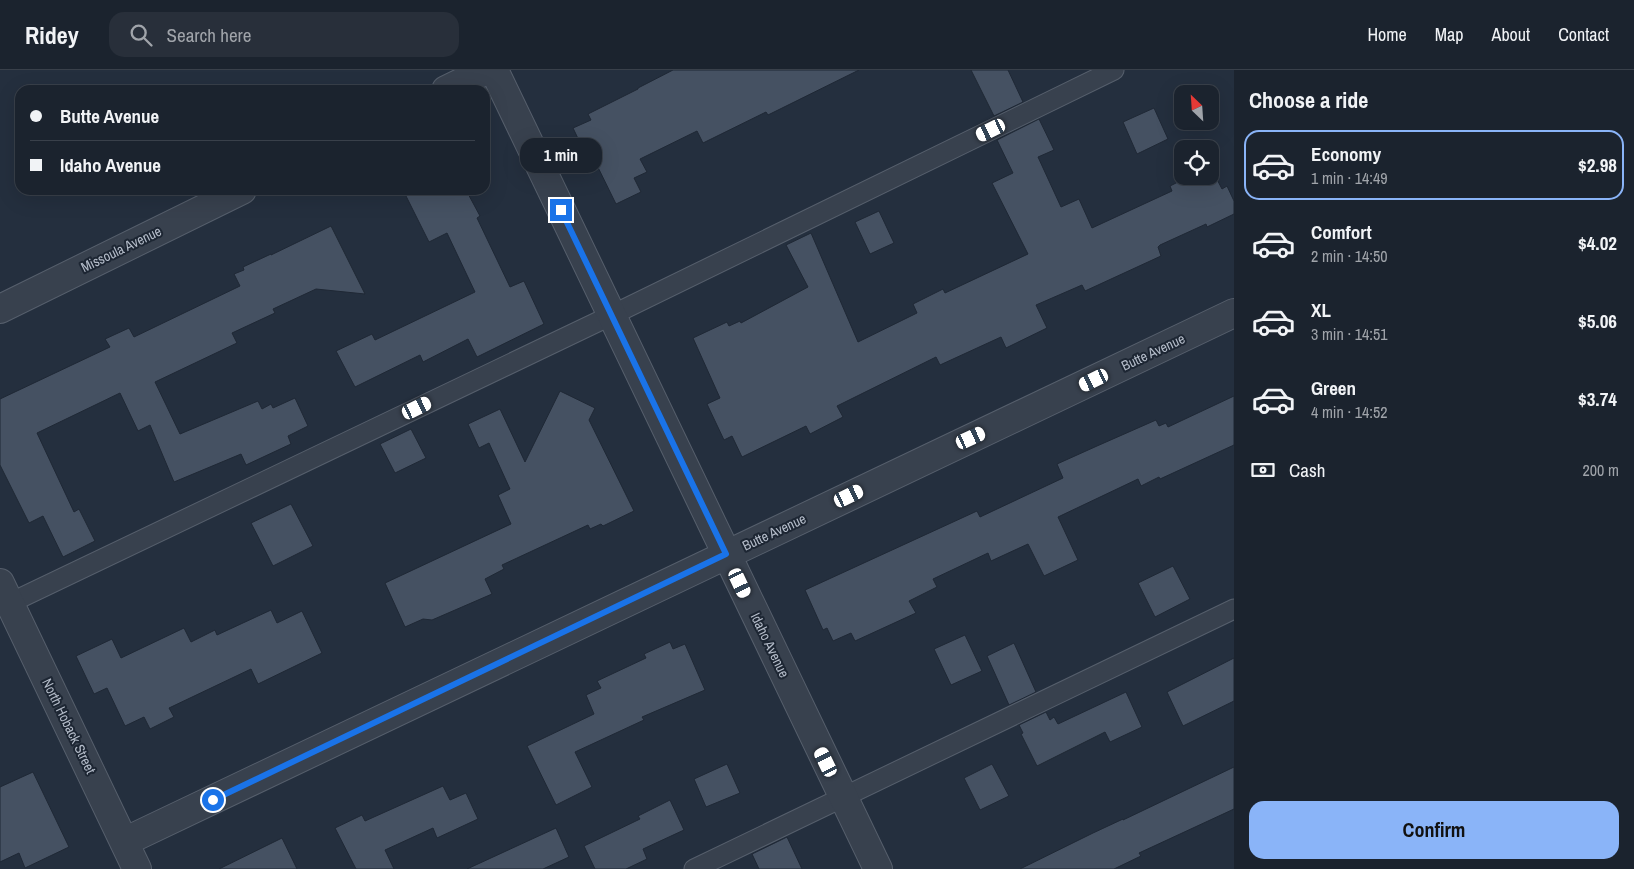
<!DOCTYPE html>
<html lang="en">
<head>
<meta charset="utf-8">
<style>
	:root { --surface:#1b232e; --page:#282f3a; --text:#f1f3f6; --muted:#a0a4aa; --line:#39404a; --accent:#8ab4f8 }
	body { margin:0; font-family:"Archivo Narrow",sans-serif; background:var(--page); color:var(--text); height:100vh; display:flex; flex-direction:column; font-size:19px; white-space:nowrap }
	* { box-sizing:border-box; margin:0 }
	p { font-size:16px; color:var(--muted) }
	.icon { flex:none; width:28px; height:28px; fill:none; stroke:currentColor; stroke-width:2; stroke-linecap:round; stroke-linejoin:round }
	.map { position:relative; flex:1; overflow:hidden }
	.sheet { display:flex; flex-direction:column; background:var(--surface); width:400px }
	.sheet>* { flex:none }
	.guide { position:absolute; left:15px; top:15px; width:475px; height:110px; border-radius:15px; box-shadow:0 5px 20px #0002,0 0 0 1px var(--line); display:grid; align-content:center; height:110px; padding:0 15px; background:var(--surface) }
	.needle { width:32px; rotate:335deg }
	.tools { position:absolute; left:1174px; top:15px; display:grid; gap:10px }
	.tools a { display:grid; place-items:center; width:45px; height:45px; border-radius:10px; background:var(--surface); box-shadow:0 5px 20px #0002,0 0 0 1px var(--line); font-size:25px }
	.end { position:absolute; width:22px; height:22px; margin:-11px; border:6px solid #1a73e8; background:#fff; box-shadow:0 0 0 2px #fff }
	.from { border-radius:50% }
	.bubble { position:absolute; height:35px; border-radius:15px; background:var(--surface); box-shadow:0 5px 20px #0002,0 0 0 1px var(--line); font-size:16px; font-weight:800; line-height:35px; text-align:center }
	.car { position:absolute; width:15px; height:30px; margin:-15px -8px; border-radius:6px; box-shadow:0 0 4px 1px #0007; background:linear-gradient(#fff 24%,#345 0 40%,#fff 0 76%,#345 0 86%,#fff 0) }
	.guide b { display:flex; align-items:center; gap:18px; height:48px; font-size:19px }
	.guide b+b { border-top:1px solid var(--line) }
	.guide i { width:12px; height:12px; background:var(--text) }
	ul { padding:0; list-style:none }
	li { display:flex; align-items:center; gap:15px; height:70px; margin:0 10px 8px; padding:0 5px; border:2px solid transparent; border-radius:15px }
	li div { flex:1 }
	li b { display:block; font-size:19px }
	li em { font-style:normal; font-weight:800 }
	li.current { border-color:var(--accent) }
	li>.icon { width:45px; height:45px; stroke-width:1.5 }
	h2 { padding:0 15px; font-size:22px; line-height:60px }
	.pay { display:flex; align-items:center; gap:12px; height:55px; padding:0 15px; font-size:19px }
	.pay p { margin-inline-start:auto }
	.primary-button { display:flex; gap:10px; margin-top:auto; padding:10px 15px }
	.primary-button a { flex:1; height:58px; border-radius:15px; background:var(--accent); color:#111; font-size:20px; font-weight:800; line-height:58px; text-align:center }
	header { display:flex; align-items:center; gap:30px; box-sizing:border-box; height:70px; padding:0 25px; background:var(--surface); border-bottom:1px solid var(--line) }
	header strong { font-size:24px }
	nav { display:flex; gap:28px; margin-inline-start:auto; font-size:18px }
	.search { width:350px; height:45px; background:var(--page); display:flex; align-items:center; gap:12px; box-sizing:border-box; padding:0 18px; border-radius:15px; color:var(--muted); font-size:19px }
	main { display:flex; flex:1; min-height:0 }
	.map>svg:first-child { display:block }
	.building { fill:#455162; stroke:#1f2835 }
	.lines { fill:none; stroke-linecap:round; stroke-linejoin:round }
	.lane-casing { stroke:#565f6c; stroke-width:21 }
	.street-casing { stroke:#565f6c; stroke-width:30 }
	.lane { stroke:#38414e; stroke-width:19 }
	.street { stroke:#38414e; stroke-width:28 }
	.route { stroke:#1a73e8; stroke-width:6 }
	.labels { text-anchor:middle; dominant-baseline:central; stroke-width:4; stroke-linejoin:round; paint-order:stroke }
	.street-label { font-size:14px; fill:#b4bcc9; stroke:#1d2633 }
</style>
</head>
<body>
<header>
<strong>Ridey</strong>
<div class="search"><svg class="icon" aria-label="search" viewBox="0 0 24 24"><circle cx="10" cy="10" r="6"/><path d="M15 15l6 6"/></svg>Search here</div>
<nav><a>Home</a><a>Map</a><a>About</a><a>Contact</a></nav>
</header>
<main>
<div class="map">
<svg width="1234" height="799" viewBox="0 0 1234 799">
	<rect width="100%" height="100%" fill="#242f3e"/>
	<path class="building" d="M 673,0 L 859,0 L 768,45 L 766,42 L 703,73 L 697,61 L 640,89 L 647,102 L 634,108 L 641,122 L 616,134 L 588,77 L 583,79 L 573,58 L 591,50 L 588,44 L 638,19 L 638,18 Z
		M 971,0 L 1008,0 L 1023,32 L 994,46 Z
		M 1154,38 L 1168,69 L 1137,84 L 1123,52 Z
		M 1039,49 L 1054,80 L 1038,87 L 1061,137 L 1079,129 L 1092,158 L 1172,121 L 1170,116 L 1190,106 L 1210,106 L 1210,96 L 1222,119 L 1227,116 L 1234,131 L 1234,144 L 1207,157 L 1206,154 L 1160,175 L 1158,177 L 1161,186 L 1085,221 L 1082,215 L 1036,235 L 1047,258 L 1006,278 L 1001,267 L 940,295 L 936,287 L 837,336 L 843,347 L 810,364 L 806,356 L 742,387 L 732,366 L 724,370 L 707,334 L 720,328 L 693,268 L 727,252 L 729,256 L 740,251 L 741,253 L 808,217 L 786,175 L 811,163 L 858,272 L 917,243 L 913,234 L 943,219 L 945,223 L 1028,184 L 992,113 L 1013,103 L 997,70 Z
		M 403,120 L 466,120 L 480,146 L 477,148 L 510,217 L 524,211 L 544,254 L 477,287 L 468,269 L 423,292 L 420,285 L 355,317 L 336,281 L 372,264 L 375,270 L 475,222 L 447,163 L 429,172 Z
		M 879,141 L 894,173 L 870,184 L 855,152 Z
		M 331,156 L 365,224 L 316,219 L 273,239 L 275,243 L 232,263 L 237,273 L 155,312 L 180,364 L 258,331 L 262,339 L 271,334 L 273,338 L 295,328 L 308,356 L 288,366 L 291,374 L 246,395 L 241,384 L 174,412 L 150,355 L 138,361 L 120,323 L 37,363 L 74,442 L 79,439 L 95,471 L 63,487 L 43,446 L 29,453 L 0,395 L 0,329 L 110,277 L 105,269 L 129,258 L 134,267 L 240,216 L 234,204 L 244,200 L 243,197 L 271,184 L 271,185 Z
		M 560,321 L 595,338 L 589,350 L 634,441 L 603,456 L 601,454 L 590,459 L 588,455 L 502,495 L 504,499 L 485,509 L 492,524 L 432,550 L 423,549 L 405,557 L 385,513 L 511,454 L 498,425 L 510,419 L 489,373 L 479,378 L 468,354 L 500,339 L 525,392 Z
		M 1234,326 L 1234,375 L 1160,409 L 1159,407 L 1141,416 L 1138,409 L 1058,447 L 1078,490 L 1044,506 L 1028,474 L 991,491 L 988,483 L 933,509 L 937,517 L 909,531 L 916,543 L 855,571 L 851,563 L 833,571 L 827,558 L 823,560 L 805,520 L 977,441 L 980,447 L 1063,408 L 1057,394 L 1097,376 L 1156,350 L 1159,356 L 1166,353 L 1168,357 Z
		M 411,359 L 426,388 L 395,403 L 380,374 Z
		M 291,434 L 313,476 L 273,496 L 251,453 Z
		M 1173,496 L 1190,529 L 1155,547 L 1138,513 Z
		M 271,540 L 277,553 L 302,541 L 322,583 L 258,614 L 251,599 L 169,638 L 174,647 L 150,659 L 144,647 L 125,656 L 107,618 L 94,624 L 76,586 L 112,569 L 121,588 L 184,558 L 191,572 L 215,560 L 217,565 Z
		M 965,565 L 982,601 L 951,615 L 934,579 Z
		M 670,572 L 673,579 L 685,574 L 705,620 L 642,647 L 644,650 L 575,682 L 592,717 L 556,735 L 527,676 L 594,644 L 586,625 L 601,618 L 597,611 L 646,588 L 644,584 Z
		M 1014,573 L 1036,622 L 1009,635 L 987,586 Z
		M 1234,588 L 1234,631 L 1183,656 L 1167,622 Z
		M 1126,622 L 1142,657 L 1110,672 L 1105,662 L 1037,696 L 1021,664 L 1023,663 L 1019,655 L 1046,642 L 1050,650 L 1054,647 L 1058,654 Z
		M 727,694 L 740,723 L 706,737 L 694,709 Z
		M 992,694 L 1009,726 L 980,740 L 964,708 Z
		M 1234,697 L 1234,739 L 1139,783 L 1141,786 L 1114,799 L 1020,799 L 1093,763 L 1123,749 L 1123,750 Z
		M 33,702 L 69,777 L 25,798 L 19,783 L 0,792 L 0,717 Z
		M 443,716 L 450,730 L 466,723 L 478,749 L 437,768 L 433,758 L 385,780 L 394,799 L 356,799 L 335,758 L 362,745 L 365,751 Z
		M 670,730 L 684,760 L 643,779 L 647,789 L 626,799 L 595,799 L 584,776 L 640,749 L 638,746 Z
		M 556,758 L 569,787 L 543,799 L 467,799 Z
		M 787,767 L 802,799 L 759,799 L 752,784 Z
		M 282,768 L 297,799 L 219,799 Z"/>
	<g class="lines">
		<defs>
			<path id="lane" d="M 10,533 L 612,245 L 1114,0
				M 694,799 L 1234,539"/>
			<path id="street" d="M 494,0 L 878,799
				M 446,20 L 487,0
				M 0,239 L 242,120
				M 0,513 L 137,799
				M 124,772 L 1234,243"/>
		</defs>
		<use href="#lane" class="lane-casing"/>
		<use href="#street" class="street-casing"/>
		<use href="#lane" class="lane"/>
		<use href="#street" class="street"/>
	</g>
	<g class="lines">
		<path class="route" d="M 213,730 L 726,484 L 561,140"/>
	</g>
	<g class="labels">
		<g class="street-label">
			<text transform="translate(121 179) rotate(-26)">Missoula Avenue</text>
			<text transform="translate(1153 282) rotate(-25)">Butte Avenue</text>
			<text transform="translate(774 462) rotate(-25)">Butte Avenue</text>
			<text transform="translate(770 575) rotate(64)">Idaho Avenue</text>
			<text transform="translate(69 656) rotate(64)">North Hoback Street</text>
		</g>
	</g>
</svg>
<div class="tools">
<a><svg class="needle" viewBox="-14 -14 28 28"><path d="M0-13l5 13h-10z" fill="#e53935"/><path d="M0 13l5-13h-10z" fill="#a0a4aa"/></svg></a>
<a><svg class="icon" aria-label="locate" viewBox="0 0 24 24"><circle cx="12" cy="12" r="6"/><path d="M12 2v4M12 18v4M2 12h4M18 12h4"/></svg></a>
</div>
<i class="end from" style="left:213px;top:730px"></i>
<i class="end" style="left:561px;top:140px"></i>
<div class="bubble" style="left:520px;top:68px;width:82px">1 min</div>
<i class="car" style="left:991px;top:60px;rotate:244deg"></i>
<i class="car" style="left:1094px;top:310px;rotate:244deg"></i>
<i class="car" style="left:417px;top:338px;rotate:64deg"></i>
<i class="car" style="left:971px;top:368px;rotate:65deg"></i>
<i class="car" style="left:849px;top:426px;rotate:64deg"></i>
<i class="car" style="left:740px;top:513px;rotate:155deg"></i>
<i class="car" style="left:826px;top:692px;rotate:334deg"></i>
<div class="guide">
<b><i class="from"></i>Butte Avenue</b>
<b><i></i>Idaho Avenue</b>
</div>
</div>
<section class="sheet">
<h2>Choose a ride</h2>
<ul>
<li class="current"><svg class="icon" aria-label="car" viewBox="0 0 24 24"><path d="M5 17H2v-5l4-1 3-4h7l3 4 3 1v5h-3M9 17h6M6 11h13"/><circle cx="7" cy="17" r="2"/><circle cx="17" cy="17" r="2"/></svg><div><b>Economy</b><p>1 min · 14:49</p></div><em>$2.98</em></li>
<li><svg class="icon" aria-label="car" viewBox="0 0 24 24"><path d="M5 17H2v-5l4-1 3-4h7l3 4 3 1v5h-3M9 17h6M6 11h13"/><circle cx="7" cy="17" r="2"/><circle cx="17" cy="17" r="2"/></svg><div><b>Comfort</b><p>2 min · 14:50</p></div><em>$4.02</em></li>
<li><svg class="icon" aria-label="car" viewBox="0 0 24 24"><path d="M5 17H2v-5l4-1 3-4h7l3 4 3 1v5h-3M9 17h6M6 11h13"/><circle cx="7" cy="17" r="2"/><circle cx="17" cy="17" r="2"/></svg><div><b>XL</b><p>3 min · 14:51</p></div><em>$5.06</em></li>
<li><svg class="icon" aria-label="car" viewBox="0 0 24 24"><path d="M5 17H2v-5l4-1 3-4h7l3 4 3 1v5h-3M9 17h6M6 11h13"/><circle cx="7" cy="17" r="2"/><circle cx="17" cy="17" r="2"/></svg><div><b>Green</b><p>4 min · 14:52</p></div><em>$3.74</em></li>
</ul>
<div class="pay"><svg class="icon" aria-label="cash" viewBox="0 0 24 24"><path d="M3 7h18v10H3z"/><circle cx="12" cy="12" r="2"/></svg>Cash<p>200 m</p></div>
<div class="primary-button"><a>Confirm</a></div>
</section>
</main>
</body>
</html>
